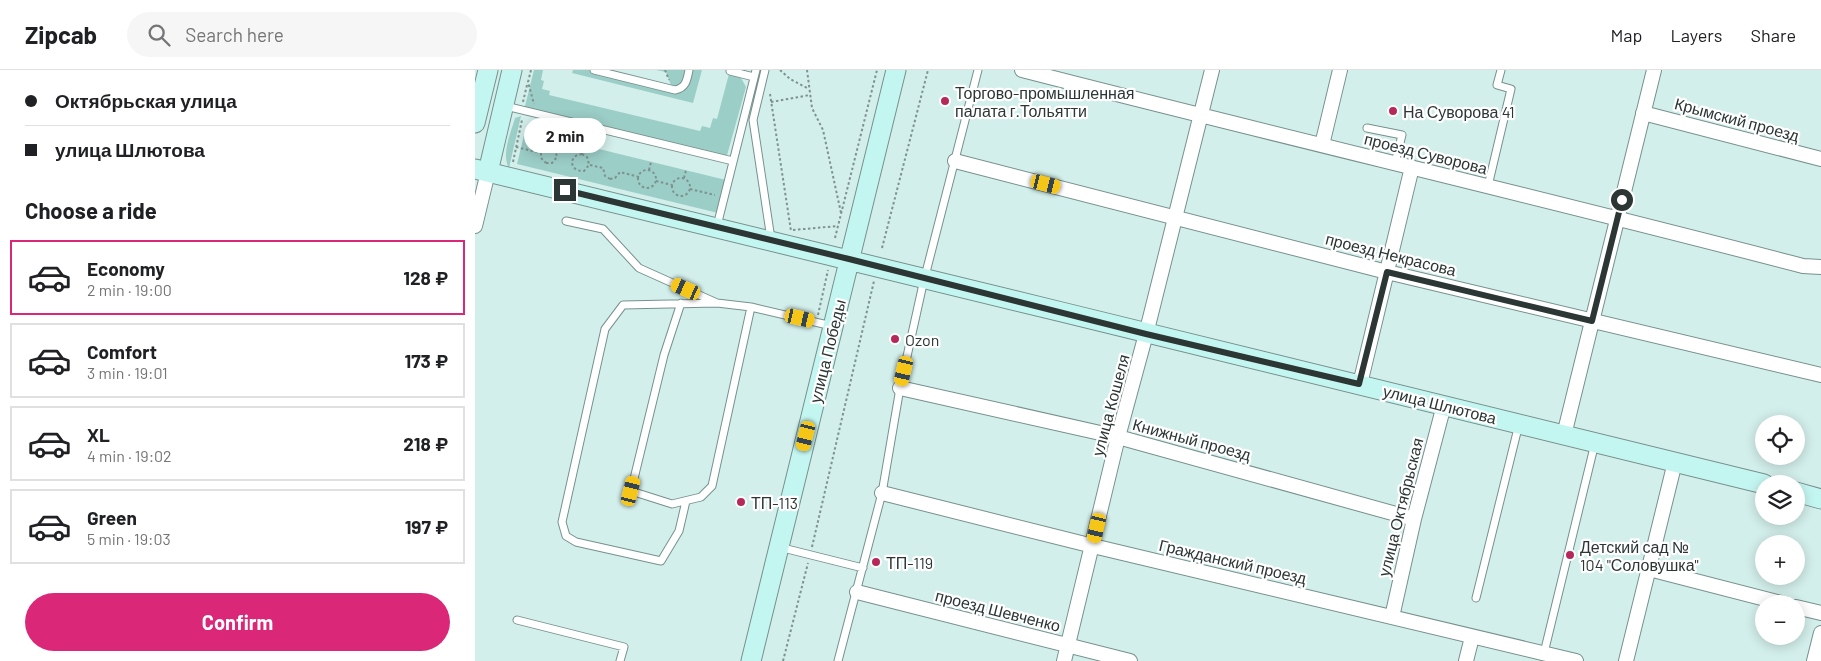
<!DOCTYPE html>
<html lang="en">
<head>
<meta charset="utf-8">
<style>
	:root { --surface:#fff; --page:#f6f6f6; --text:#202124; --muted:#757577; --line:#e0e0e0; --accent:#db2777 }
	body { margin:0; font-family:Barlow,sans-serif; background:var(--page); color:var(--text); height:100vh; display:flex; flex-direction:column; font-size:19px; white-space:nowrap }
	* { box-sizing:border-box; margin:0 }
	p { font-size:16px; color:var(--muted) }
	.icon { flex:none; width:28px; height:28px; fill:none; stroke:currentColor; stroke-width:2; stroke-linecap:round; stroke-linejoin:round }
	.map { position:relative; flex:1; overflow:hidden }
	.sheet { display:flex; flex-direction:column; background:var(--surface); width:475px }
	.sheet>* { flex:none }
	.hud { display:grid; align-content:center; height:110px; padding:0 25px; background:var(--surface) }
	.tools { position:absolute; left:1280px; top:345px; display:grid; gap:10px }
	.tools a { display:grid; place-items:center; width:50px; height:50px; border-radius:50%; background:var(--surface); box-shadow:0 2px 12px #0003; font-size:25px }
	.end { position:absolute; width:22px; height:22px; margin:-11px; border:6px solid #2b3635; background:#fff; box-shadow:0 0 0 2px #fff }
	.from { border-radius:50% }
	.bubble { position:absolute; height:35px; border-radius:18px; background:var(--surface); box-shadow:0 2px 12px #0003; font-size:16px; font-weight:700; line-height:35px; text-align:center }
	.car { position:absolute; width:15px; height:30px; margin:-15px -8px; border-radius:6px; box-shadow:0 0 4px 1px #0007; background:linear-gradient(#f5c518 24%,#345 0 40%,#f5c518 0 76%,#345 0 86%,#f5c518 0) }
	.hud b { display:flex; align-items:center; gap:18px; height:48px; font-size:19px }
	.hud b+b { border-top:1px solid var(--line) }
	.hud i { width:12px; height:12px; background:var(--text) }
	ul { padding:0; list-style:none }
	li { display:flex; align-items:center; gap:15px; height:75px; margin:0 10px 8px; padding:0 15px; border:2px solid var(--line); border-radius:0px }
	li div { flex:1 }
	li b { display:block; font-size:19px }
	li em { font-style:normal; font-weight:700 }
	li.active { border-color:var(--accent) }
	li>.icon { width:45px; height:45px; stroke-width:1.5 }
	h2 { padding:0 25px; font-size:22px; line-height:60px }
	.primary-button { display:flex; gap:10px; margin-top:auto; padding:10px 25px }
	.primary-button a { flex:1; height:58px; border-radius:30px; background:var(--accent); color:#fff; font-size:20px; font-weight:700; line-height:58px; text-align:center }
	header { display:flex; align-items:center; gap:30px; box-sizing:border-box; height:70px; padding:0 25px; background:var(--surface); border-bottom:1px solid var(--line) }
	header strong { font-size:24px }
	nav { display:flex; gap:28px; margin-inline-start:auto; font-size:18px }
	.search { width:350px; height:45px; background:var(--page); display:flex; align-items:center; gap:12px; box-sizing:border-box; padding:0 18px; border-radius:28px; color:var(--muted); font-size:19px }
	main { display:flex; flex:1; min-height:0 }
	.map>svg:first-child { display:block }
	.green { fill:#9bcec7 }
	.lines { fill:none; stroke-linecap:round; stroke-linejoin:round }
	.service-casing { stroke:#77918d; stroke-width:9 }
	.minor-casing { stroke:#77918d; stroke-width:16 }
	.secondary-casing { stroke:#77918d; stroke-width:21 }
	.path { stroke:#7e928f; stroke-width:2; stroke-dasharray:2.5 2.5; stroke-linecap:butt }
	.service { stroke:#fff; stroke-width:7 }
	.minor { stroke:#fff; stroke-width:14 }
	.secondary { stroke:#c4f6f1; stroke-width:19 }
	.route { stroke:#2b3635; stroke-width:6 }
	.poi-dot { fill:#b7285a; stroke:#fff; stroke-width:2 }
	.labels { text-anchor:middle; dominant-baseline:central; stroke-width:4.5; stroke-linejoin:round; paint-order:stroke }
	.poi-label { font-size:16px; fill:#2b3635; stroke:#fff; text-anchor:start }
	.street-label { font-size:16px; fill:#2b3635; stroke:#fff }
</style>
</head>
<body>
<header>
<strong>Zipcab</strong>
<div class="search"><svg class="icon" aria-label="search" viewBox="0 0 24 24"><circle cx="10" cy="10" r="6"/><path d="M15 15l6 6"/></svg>Search here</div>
<nav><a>Map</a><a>Layers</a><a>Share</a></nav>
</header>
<main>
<section class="sheet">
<div class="hud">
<b><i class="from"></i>Октябрьская улица</b>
<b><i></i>улица Шлютова</b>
</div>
<h2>Choose a ride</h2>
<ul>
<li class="active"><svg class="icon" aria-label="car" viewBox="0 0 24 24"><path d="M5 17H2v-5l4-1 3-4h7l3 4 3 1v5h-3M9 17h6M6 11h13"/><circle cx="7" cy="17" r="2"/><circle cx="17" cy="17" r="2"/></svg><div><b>Economy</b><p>2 min · 19:00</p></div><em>128 ₽</em></li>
<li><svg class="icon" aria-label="car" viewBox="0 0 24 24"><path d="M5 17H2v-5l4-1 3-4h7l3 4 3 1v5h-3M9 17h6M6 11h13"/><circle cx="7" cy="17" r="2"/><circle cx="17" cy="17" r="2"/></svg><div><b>Comfort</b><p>3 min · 19:01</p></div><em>173 ₽</em></li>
<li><svg class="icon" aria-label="car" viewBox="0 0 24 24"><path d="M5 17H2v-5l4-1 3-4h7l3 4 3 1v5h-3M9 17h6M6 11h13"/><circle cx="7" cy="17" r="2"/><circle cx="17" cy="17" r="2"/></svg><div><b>XL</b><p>4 min · 19:02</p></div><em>218 ₽</em></li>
<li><svg class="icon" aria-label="car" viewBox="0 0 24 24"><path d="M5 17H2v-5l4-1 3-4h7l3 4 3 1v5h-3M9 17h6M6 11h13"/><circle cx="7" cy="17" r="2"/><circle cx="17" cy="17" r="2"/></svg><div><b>Green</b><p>5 min · 19:03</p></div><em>197 ₽</em></li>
</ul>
<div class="primary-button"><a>Confirm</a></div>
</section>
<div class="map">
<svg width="1346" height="591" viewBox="0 0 1346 591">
	<rect width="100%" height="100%" fill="#d3efeb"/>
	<path class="green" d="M 59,0 L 68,0 L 66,10 L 69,11 L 67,19 L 75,21 L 74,25 L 225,61 L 227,56 L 235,58 L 238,48 L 242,49 L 255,0 L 265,6 L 271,17 L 251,89 L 49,40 Z
		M 98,0 L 124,0 L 197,18 L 191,2 L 181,0 L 227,0 L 218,33 L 97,3 Z
		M 46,46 L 34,98 C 26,84 36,62 40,48 Z
		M 50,61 L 251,110 L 243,143 L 42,94 Z"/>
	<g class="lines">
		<defs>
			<path id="service" d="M 119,0 L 200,20 C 211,18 212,10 214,0
				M 290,0 L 278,50 L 296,169
				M 255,1 L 279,7
				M 30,36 L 258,91
				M 892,58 L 927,65 L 920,93
				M 1013,116 L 1036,19 L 1022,15 L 1026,0
				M 91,151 L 128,159 L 164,198 L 242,233 L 276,237 L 357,256
				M 242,156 L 281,0
				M 206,233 L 189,285 L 156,421 L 197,434 L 226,427 L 237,416 L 276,237
				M 211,431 L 204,461 L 186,491 L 101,472 L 91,466 L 87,452 L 130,259 L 148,235 L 242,233
				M 304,477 L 388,498
				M 1001,528 L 1044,354
				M 42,550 L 149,577 L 145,591
				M 1069,583 L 1120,373
				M 363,591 L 407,423 L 425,318 L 448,214 L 503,0"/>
			<path id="minor" d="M 547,0 C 807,67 1068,128 1328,196 L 1346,197
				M 1168,43 L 1346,89
				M 847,75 L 865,0
				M 480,91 L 912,202 L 1346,305
				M 0,156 L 13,102
				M 885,314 L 937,97
				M 425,318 L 643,367 L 939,449
				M 1089,365 L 1179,0
				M 407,423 L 618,476 L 1101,591
				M 1174,499 L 1310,534
				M 382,522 L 655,591
				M 1321,537 L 1346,543
				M 917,547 L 939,449 L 969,335
				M 589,591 L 643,367 L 671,264 L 737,0
				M 991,591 L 997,567
				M 1151,591 L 1200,392
				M 1339,591 L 1346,563"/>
			<path id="secondary" d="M 0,53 L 13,0
				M 0,99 C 430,204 859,308 1289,414
				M 13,102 L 37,0
				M 1321,422 L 1346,429
				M 276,591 L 421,0"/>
		</defs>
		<use href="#service" class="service-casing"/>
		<use href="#minor" class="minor-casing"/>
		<use href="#secondary" class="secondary-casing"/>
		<path class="path" d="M 56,0 L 53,12 L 59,34
			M 190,0 L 194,10
			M 305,0 L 315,9 L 334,19
			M 332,0 L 337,38 L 348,60 L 366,143
			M 295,24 L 316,161
			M 48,32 L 52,15
			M 296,32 L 335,25
			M 41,77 L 66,83
			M 75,77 L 77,68
			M 66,83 L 66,88 L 71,93
			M 66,83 L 68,79 L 75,77
			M 107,84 C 93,85 94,102 109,101 L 114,95
			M 107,84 L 112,87 L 114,94
			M 107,84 L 109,76
			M 38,92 L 47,50
			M 71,93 L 77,93 L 82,87 L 80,79 L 75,77
			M 115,95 L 128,98 L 130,106 L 135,109
			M 174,100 L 176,92
			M163 109a9 9 0 1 1 18 0a9 9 0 1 1-18 0Z
			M197 117a9 9 0 1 1 18 0a9 9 0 1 1-18 0Z
			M 209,108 L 211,100
			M 135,109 L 140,108 L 145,102 L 164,107
			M 181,111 L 197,115
			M 215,119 L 240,125
			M 318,160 L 363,156
			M 360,168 L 402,0
			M 407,178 L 453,0
			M 343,245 L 353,200
			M 337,477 L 399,211
			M 308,591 L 333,493"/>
		<use href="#service" class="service"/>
		<use href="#minor" class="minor"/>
		<use href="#secondary" class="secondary"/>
	</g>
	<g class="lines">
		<path class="route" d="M 90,120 L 374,189 L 671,264 L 884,314 L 912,202 L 1117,251 L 1147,130"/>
	</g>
	<g class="poi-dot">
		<circle cx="470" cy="31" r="5"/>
		<circle cx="918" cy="41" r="5"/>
		<circle cx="420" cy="269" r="5"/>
		<circle cx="266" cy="432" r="5"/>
		<circle cx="1095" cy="485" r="5"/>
		<circle cx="401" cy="492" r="5"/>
	</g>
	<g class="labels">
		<g class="poi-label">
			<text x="480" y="22">Торгово-промышленная<tspan x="480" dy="18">палата г.Тольятти</tspan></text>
			<text x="928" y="41">На Суворова 41</text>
			<text x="430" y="269">Ozon</text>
			<text x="276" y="432">ТП-113</text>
			<text x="1105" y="476">Детский сад №<tspan x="1105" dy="18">104 "Соловушка"</tspan></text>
			<text x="411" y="492">ТП-119</text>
		</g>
		<g class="street-label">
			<text transform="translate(1262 49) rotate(15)">Крымский проезд</text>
			<text transform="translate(951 83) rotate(14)">проезд Суворова</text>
			<text transform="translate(916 184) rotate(14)">проезд Некрасова</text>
			<text transform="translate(352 281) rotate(-76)">улица Победы</text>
			<text transform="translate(965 334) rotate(14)">улица Шлютова</text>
			<text transform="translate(635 335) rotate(-75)">улица Кошеля</text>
			<text transform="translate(717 369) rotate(15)">Книжный проезд</text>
			<text transform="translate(925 437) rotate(-76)">улица Октябрьская</text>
			<text transform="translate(758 491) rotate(13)">Гражданский проезд</text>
			<text transform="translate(523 540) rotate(14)">проезд Шевченко</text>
		</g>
	</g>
</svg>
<div class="tools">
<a><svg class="icon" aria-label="locate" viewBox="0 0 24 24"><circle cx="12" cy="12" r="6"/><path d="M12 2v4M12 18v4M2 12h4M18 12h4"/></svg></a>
<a><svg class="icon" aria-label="layers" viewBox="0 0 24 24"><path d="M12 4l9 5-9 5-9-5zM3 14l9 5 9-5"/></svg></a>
<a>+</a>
<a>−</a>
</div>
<i class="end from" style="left:1147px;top:130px"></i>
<i class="end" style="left:90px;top:120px"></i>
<div class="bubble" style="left:49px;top:48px;width:82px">2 min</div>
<i class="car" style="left:571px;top:114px;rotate:104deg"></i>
<i class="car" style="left:211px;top:219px;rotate:294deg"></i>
<i class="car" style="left:325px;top:248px;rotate:103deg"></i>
<i class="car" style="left:429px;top:301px;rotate:193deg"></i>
<i class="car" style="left:331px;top:366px;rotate:194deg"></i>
<i class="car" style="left:156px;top:421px;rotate:14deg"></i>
<i class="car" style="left:622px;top:458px;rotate:193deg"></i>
</div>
</main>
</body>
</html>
